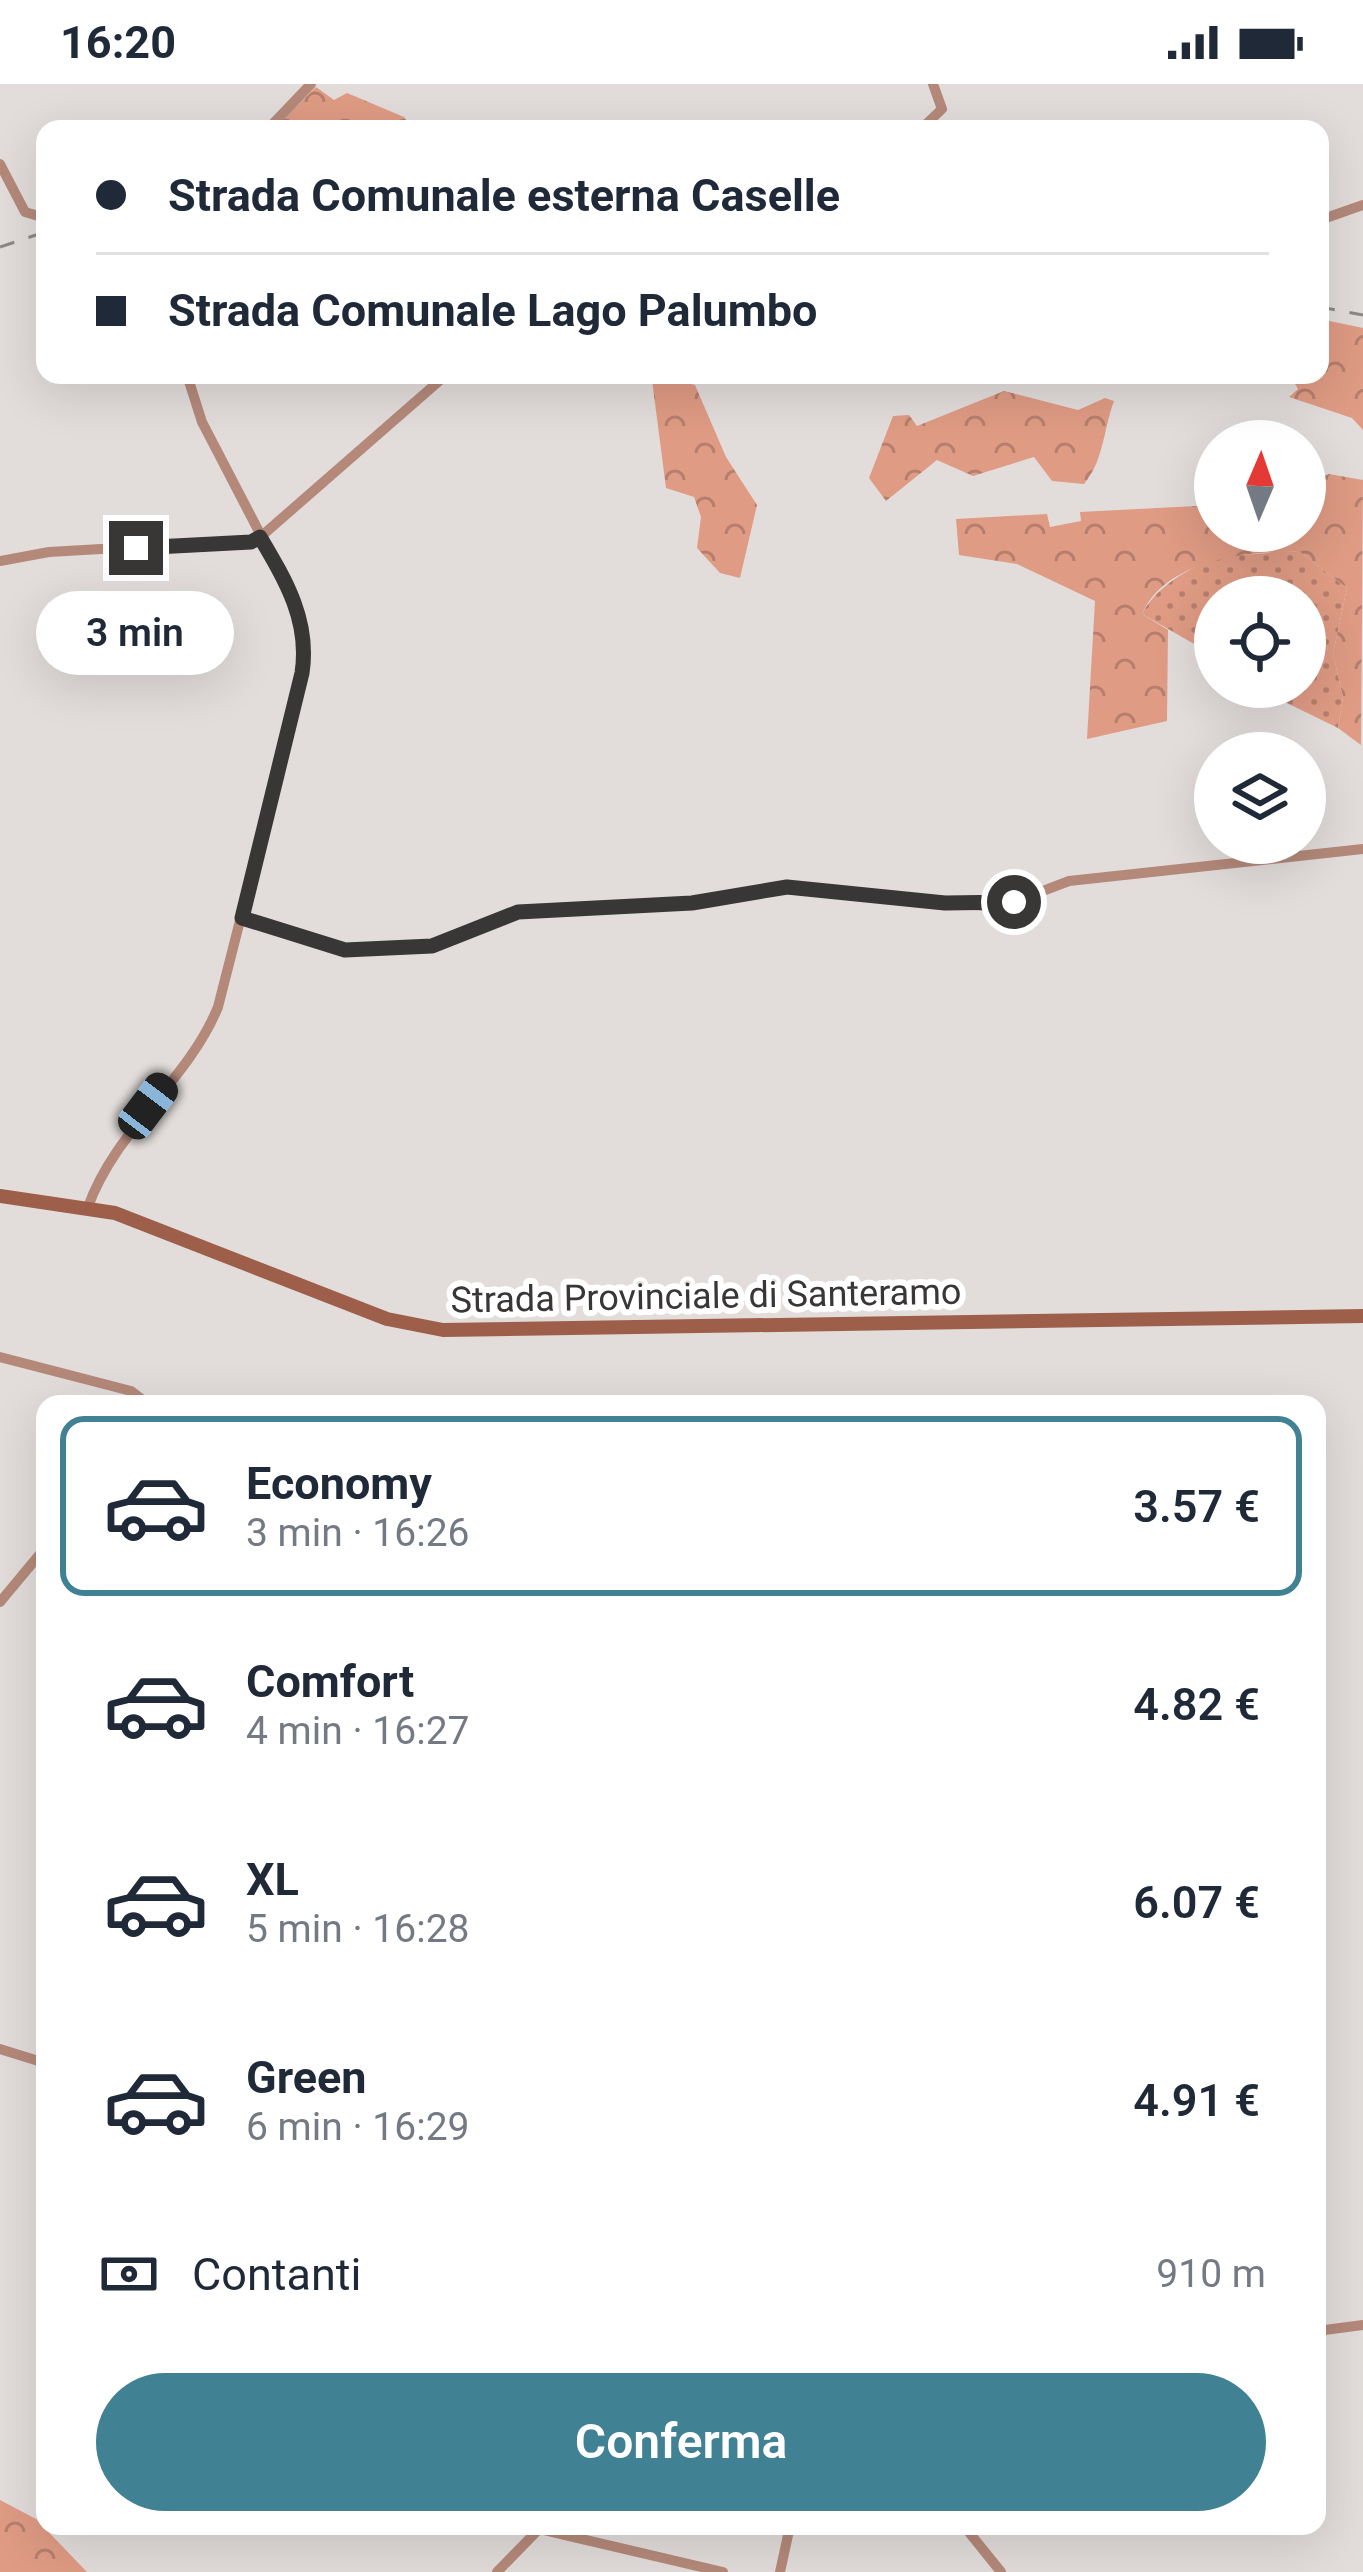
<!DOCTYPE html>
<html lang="it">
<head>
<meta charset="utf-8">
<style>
	:root { --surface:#fff; --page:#f6f6f7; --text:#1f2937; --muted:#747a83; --line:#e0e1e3; --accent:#408194 }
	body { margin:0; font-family:Roboto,sans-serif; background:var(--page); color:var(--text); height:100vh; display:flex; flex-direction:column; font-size:45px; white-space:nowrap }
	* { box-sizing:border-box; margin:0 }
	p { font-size:39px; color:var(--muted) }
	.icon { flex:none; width:66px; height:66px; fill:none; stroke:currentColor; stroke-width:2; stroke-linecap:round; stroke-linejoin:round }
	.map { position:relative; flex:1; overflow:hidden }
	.details { position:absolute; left:36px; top:1311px; width:1290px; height:1140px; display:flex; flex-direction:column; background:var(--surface); border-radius:24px; box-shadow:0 12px 48px #0002 }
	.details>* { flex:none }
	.guide { position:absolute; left:36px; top:36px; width:1293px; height:264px; border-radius:24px; box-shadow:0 12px 48px #0002; display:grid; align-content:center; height:264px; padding:0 60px; background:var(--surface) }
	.needle { width:78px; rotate:2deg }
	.fabs { position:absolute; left:1194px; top:336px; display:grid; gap:24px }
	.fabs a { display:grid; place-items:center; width:132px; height:132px; border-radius:50%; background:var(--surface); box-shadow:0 12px 48px #0002; font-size:60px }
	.end { position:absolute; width:54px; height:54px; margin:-27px; border:15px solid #393636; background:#fff; box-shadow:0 0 0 6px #fff }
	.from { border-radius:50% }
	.bubble { position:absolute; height:84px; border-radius:42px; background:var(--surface); box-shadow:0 12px 48px #0002; font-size:39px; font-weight:600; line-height:84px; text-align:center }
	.car { position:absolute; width:36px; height:72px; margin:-36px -18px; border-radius:15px; box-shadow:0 0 9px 3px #0007; background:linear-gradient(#222 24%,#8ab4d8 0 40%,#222 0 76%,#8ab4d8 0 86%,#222 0) }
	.guide b { display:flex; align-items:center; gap:42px; height:114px; font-size:45px }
	.guide b+b { border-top:3px solid var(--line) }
	.guide i { width:30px; height:30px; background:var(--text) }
	ul { padding:21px 0 0; list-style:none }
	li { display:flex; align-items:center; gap:36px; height:180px; margin:0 24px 18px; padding:0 36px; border:6px solid transparent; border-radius:24px }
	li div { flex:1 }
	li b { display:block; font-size:45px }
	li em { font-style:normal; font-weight:600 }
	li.current { border-color:var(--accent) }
	li>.icon { width:108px; height:108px; stroke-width:1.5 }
	.pay { display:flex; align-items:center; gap:30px; height:132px; padding:0 60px; font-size:45px }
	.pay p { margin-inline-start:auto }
	.cta { display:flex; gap:24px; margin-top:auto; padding:24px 60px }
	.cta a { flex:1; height:138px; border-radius:72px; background:var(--accent); color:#fff; font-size:48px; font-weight:600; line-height:138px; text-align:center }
	.status { display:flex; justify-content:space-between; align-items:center; height:84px; padding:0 60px; background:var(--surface); direction:ltr }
	.status svg { height:33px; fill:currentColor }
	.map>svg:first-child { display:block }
	.grass { fill:url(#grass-dots) }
	.forest { fill:url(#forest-crowns) }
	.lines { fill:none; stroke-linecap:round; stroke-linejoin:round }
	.minor { stroke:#b4897a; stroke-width:10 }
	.secondary { stroke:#9d5f49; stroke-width:14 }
	.rail { stroke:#8c8887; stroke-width:3; stroke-dasharray:15 15; stroke-linecap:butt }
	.route { stroke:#393636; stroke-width:15 }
	.labels { text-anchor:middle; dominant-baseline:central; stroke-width:12; stroke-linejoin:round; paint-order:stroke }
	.street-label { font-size:36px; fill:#393636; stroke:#fff }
</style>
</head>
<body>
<div class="status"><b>16:20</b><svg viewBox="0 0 49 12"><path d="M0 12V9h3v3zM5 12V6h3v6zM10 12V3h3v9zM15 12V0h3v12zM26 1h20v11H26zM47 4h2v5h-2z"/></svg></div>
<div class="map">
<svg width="1363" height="2488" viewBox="0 0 1363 2488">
	<defs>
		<pattern id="grass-dots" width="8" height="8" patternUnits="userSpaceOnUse" patternTransform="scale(3)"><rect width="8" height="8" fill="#df9b84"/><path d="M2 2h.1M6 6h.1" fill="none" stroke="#b67f6d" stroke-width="1.8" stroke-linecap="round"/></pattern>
		<pattern id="forest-crowns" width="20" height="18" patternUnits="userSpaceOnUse" patternTransform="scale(3)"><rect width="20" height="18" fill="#df9b84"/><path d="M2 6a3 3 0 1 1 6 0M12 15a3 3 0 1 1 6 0" fill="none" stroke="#b67f6d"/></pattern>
	</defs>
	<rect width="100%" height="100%" fill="#e2dddb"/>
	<path class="grass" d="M 1276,467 L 1300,468 L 1347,504 L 1333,570 L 1343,613 L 1338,644 L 1254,603 L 1305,603 L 1305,513 L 1215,513 L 1215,572 L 1142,530 C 1154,505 1191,481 1219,474 C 1237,469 1257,472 1276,467 Z"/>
	<path class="forest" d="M 316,3 L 334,16 L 347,9 L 404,33 L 413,45 L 274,45 Z
		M 1320,235 L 1363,244 L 1363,346 L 1352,334 L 1289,313 L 1298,305 L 1290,291 L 1320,291 Z
		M 661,291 L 695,301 L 726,373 L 757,421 L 740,494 L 720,489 L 697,464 L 701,433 L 694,413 L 666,404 L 652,296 Z
		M 1004,307 L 1078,326 L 1105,314 L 1114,317 C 1103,347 1104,376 1084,400 L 1052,397 L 1034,373 L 973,392 L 937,376 L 886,417 L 869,394 L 893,332 L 909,331 L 917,342 Z
		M 1329,390 L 1363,396 L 1361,661 L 1338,644 L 1343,613 L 1333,570 L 1347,504 L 1300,468 C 1249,466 1165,476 1142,530 L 1168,546 L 1167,637 L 1087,655 L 1095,517 L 1017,480 L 959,471 L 956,435 L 1047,430 L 1050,443 L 1081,437 L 1080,428 L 1215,421 L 1215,447 L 1305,447 L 1305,400 Z
		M 0,2416 L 36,2435 L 87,2488 L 0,2488 Z"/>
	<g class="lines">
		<path class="minor" d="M 268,45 L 311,0
			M 921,45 L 942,25 L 933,0
			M 0,80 L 25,128 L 45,134
			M 1320,136 L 1363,121
			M 600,291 L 661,291
			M 0,477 L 49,468 L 257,456 L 446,291
			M 242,834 L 345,866 L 432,862 L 518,828 L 692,819 L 775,804 L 986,822 L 1014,818 L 1069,797 L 1363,765
			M 88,1123 C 115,1046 188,997 218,923 L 303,589 L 305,555 L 294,515 L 202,338 L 187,291
			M 0,1273 L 131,1307 L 148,1320
			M 0,1518 L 45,1464
			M 0,1965 L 45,1979
			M 1317,2247 L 1363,2241
			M 964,2442 L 1001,2488
			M 497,2488 L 539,2445 L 723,2488
			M 780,2488 L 790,2442"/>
		<path class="secondary" d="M 0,1112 L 115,1129 L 387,1235 L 443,1246 L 1363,1232"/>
		<path class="rail" d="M 0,163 L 45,148
			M 1320,223 L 1363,231"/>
	</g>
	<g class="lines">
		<path class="route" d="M 136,464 L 251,458 L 260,453 C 286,497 310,537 302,589 L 242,834 L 345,866 L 432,862 L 518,828 L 692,819 L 787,803 L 945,819 L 1014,818"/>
	</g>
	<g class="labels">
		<g class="street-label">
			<text transform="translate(706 1212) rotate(-1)">Strada Provinciale di Santeramo</text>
		</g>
	</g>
</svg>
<div class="fabs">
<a><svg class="needle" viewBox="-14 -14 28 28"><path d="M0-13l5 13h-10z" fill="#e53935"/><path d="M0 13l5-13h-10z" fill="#747a83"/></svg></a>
<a><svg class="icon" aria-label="locate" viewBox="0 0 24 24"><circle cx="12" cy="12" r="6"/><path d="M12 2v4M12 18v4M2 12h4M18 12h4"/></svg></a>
<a><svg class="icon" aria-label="layers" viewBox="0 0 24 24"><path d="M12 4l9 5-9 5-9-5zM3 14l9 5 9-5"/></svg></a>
</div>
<i class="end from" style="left:1014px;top:818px"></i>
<i class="end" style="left:136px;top:464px"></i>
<div class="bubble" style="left:36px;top:507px;width:198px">3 min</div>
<i class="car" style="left:148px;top:1022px;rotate:37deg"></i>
<div class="guide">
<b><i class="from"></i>Strada Comunale esterna Caselle</b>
<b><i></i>Strada Comunale Lago Palumbo</b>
</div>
<section class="details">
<ul>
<li class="current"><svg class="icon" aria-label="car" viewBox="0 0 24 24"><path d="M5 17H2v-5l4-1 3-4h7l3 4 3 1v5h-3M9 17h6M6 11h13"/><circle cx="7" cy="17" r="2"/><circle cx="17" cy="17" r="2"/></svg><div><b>Economy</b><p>3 min · 16:26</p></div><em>3.57 €</em></li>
<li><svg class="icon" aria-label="car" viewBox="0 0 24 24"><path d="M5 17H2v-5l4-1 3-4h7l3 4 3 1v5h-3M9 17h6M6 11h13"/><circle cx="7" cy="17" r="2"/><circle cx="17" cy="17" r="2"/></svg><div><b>Comfort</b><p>4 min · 16:27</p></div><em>4.82 €</em></li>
<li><svg class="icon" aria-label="car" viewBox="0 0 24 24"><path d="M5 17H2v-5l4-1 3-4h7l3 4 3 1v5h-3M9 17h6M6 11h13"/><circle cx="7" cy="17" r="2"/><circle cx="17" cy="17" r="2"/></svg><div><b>XL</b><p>5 min · 16:28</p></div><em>6.07 €</em></li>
<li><svg class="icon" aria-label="car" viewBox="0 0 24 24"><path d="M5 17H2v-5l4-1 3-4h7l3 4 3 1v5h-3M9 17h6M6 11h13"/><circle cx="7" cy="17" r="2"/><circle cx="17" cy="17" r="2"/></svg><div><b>Green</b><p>6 min · 16:29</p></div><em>4.91 €</em></li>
</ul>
<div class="pay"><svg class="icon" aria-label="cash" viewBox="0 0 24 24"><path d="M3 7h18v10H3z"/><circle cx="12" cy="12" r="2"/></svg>Contanti<p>910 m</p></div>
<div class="cta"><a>Conferma</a></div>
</section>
</div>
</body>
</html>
